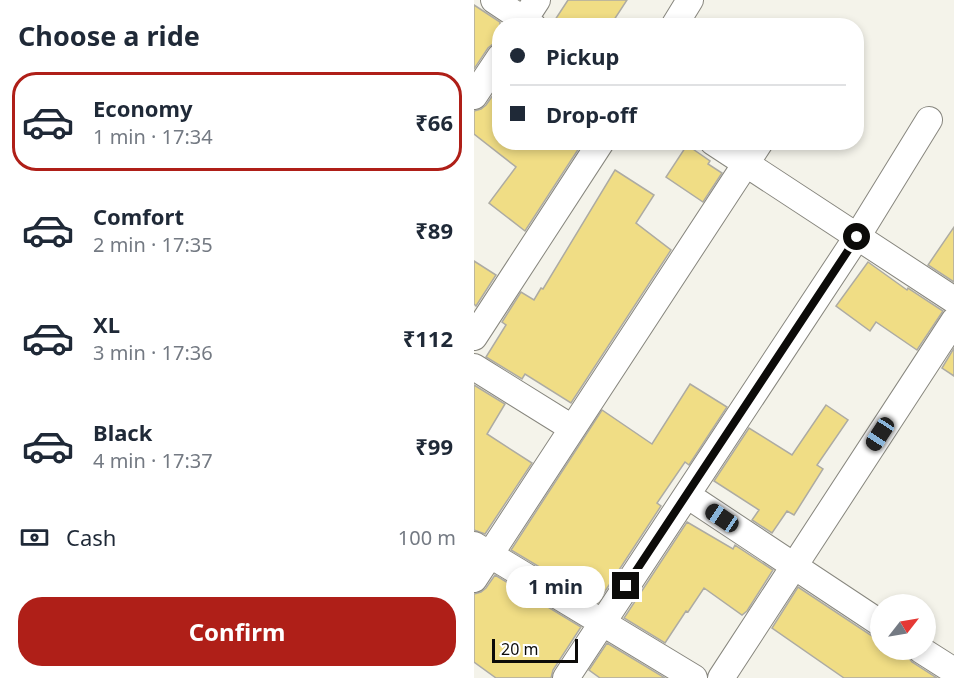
<!DOCTYPE html>
<html lang="en">
<head>
<meta charset="utf-8">
<style>
	:root { --surface:#fff; --page:#f2f2f3; --text:#1f2937; --muted:#747a83; --line:#e0e1e3; --accent:#af1f18 }
	body { margin:0; font-family:"Noto Sans",sans-serif; background:var(--page); color:var(--text); height:100vh; display:flex; flex-direction:column; font-size:22px; white-space:nowrap }
	* { box-sizing:border-box; margin:0 }
	p { font-size:20px; color:var(--muted) }
	.icon { flex:none; width:33px; height:33px; fill:none; stroke:currentColor; stroke-width:2; stroke-linecap:round; stroke-linejoin:round }
	.map { position:relative; flex:1; overflow:hidden }
	.details { display:flex; flex-direction:column; background:var(--surface); width:474px }
	.details>* { flex:none }
	.guide { position:absolute; left:18px; top:18px; width:372px; height:132px; border-radius:24px; box-shadow:0 3px 9px #0003; display:grid; align-content:center; height:132px; padding:0 18px; background:var(--surface) }
	.needle { width:39px; rotate:59deg }
	.tools { position:absolute; left:396px; top:594px; display:grid; gap:12px }
	.tools a { display:grid; place-items:center; width:66px; height:66px; border-radius:50%; background:var(--surface); box-shadow:0 3px 9px #0003; font-size:30px }
	.scale { position:absolute; left:18px; bottom:15px; width:86px; box-sizing:border-box; padding-left:6px; border:3px solid #0c0b09; border-top:0; font-size:16px; line-height:21px; white-space:nowrap; color:#0c0b09; -webkit-text-stroke:4px #fff; paint-order:stroke }
	.end { position:absolute; width:27px; height:27px; margin:-14px; border:8px solid #0c0b09; background:#fff; box-shadow:0 0 0 3px #fff }
	.from { border-radius:50% }
	.bubble { position:absolute; height:42px; border-radius:21px; background:var(--surface); box-shadow:0 3px 9px #0003; font-size:20px; font-weight:700; line-height:42px; text-align:center }
	.car { position:absolute; width:18px; height:36px; margin:-18px -9px; border-radius:8px; box-shadow:0 0 4px 2px #0007; background:linear-gradient(#222 24%,#8ab4d8 0 40%,#222 0 76%,#8ab4d8 0 86%,#222 0) }
	.guide b { display:flex; align-items:center; gap:21px; height:57px; font-size:22px }
	.guide b+b { border-top:2px solid var(--line) }
	.guide i { width:15px; height:15px; background:var(--text) }
	ul { padding:0; list-style:none }
	li { display:flex; align-items:center; gap:18px; height:99px; margin:0 12px 9px; padding:0 6px; border:3px solid transparent; border-radius:24px }
	li div { flex:1 }
	li b { display:block; font-size:22px }
	li em { font-style:normal; font-weight:700 }
	li.on { border-color:var(--accent) }
	li>.icon { width:54px; height:54px; stroke-width:1.5 }
	h2 { padding:0 18px; font-size:27px; line-height:72px }
	.pay { display:flex; align-items:center; gap:15px; height:66px; padding:0 18px; font-size:22px }
	.pay p { margin-inline-start:auto }
	.action { display:flex; gap:12px; margin-top:auto; padding:12px 18px }
	.action a { flex:1; height:69px; border-radius:24px; background:var(--accent); color:#fff; font-size:24px; font-weight:700; line-height:69px; text-align:center }
	main { display:flex; flex:1; min-height:0 }
	.map>svg:first-child { display:block }
	.building { fill:#f0dd85; stroke:#adaba3; stroke-width:1.5 }
	.lines { fill:none; stroke-linecap:round; stroke-linejoin:round }
	.minor-casing { stroke:#87867e; stroke-width:28 }
	.minor { stroke:#fff; stroke-width:26 }
	.route { stroke:#0c0b09; stroke-width:8 }
</style>
</head>
<body>
<main>
<section class="details">
<h2>Choose a ride</h2>
<ul>
<li class="on"><svg class="icon" aria-label="car" viewBox="0 0 24 24"><path d="M5 17H2v-5l4-1 3-4h7l3 4 3 1v5h-3M9 17h6M6 11h13"/><circle cx="7" cy="17" r="2"/><circle cx="17" cy="17" r="2"/></svg><div><b>Economy</b><p>1 min · 17:34</p></div><em>₹66</em></li>
<li><svg class="icon" aria-label="car" viewBox="0 0 24 24"><path d="M5 17H2v-5l4-1 3-4h7l3 4 3 1v5h-3M9 17h6M6 11h13"/><circle cx="7" cy="17" r="2"/><circle cx="17" cy="17" r="2"/></svg><div><b>Comfort</b><p>2 min · 17:35</p></div><em>₹89</em></li>
<li><svg class="icon" aria-label="car" viewBox="0 0 24 24"><path d="M5 17H2v-5l4-1 3-4h7l3 4 3 1v5h-3M9 17h6M6 11h13"/><circle cx="7" cy="17" r="2"/><circle cx="17" cy="17" r="2"/></svg><div><b>XL</b><p>3 min · 17:36</p></div><em>₹112</em></li>
<li><svg class="icon" aria-label="car" viewBox="0 0 24 24"><path d="M5 17H2v-5l4-1 3-4h7l3 4 3 1v5h-3M9 17h6M6 11h13"/><circle cx="7" cy="17" r="2"/><circle cx="17" cy="17" r="2"/></svg><div><b>Black</b><p>4 min · 17:37</p></div><em>₹99</em></li>
</ul>
<div class="pay"><svg class="icon" aria-label="cash" viewBox="0 0 24 24"><path d="M3 7h18v10H3z"/><circle cx="12" cy="12" r="2"/></svg>Cash<p>100 m</p></div>
<div class="action"><a>Confirm</a></div>
</section>
<div class="map">
<svg width="480" height="678" viewBox="0 0 480 678">
	<rect width="100%" height="100%" fill="#f4f3ea"/>
	<path class="building" d="M 94,0 L 153,0 L 136,26 L 77,26 Z
		M 0,5 L 26,22 L 26,42 L 19,44 L 14,48 L 0,69 Z
		M 26,85 L 26,142 L 109,142 L 51,231 L 15,203 L 42,167 L 0,134 L 0,111 L 7,109 L 12,105 Z
		M 213,145 L 236,161 L 234,164 L 248,173 L 229,202 L 192,177 Z
		M 141,170 L 180,195 L 162,223 L 197,250 L 97,403 L 51,374 L 48,379 L 12,357 L 32,325 L 28,322 L 47,292 L 60,300 L 67,288 L 69,289 Z
		M 480,227 L 480,282 L 454,265 Z
		M 0,261 L 22,275 L 2,306 L 0,304 Z
		M 394,262 L 433,290 L 434,288 L 469,311 L 443,350 L 402,322 L 396,331 L 362,306 Z
		M 480,348 L 480,376 L 468,368 Z
		M 216,384 L 253,407 L 215,465 L 211,462 L 183,503 L 187,506 L 124,602 L 37,550 L 128,410 L 178,444 Z
		M 0,385 L 31,404 L 13,434 L 58,463 L 11,534 L 0,530 Z
		M 352,405 L 374,420 L 343,465 L 349,469 L 320,515 L 313,511 L 298,533 L 278,520 L 285,510 L 240,481 L 275,428 L 318,455 Z
		M 213,522 L 259,549 L 261,545 L 299,570 L 273,611 L 268,615 L 230,588 L 214,612 L 212,611 L 191,643 L 150,618 Z
		M 21,575 L 107,627 L 79,670 L 77,678 L 22,678 L 0,662 L 0,594 L 7,592 L 12,588 Z
		M 324,587 L 398,636 L 406,638 L 406,650 L 430,650 L 434,657 L 438,662 L 463,678 L 370,678 L 298,628 Z
		M 133,643 L 191,678 L 126,678 L 115,670 Z"/>
	<g class="lines">
		<defs>
			<path id="minor" d="M 20,0 L 59,26
				M 46,26 L 63,0
				M 200,26 L 216,0
				M 0,96 L 26,57
				M 239,142 L 480,300
				M 0,337 L 127,142
				M 0,367 L 98,428
				M 213,495 L 406,623
				M 0,545 L 220,678
				M 0,579 L 286,142
				M 447,650 L 480,671
				M 92,678 L 383,237 L 455,120
				M 247,678 L 480,321"/>
		</defs>
		<use href="#minor" class="minor-casing"/>
		<use href="#minor" class="minor"/>
	</g>
	<g class="lines">
		<path class="route" d="M 152,586 L 383,237"/>
	</g>
</svg>
<div class="tools">
<a><svg class="needle" viewBox="-14 -14 28 28"><path d="M0-13l5 13h-10z" fill="#e53935"/><path d="M0 13l5-13h-10z" fill="#747a83"/></svg></a>
</div>
<div class="scale">20 m</div>
<i class="end from" style="left:383px;top:237px"></i>
<i class="end" style="left:152px;top:586px"></i>
<div class="bubble" style="left:32px;top:566px;width:99px">1 min</div>
<i class="car" style="left:406px;top:434px;rotate:213deg"></i>
<i class="car" style="left:248px;top:518px;rotate:304deg"></i>
<div class="guide">
<b><i class="from"></i>Pickup</b>
<b><i></i>Drop-off</b>
</div>
</div>
</main>
</body>
</html>
